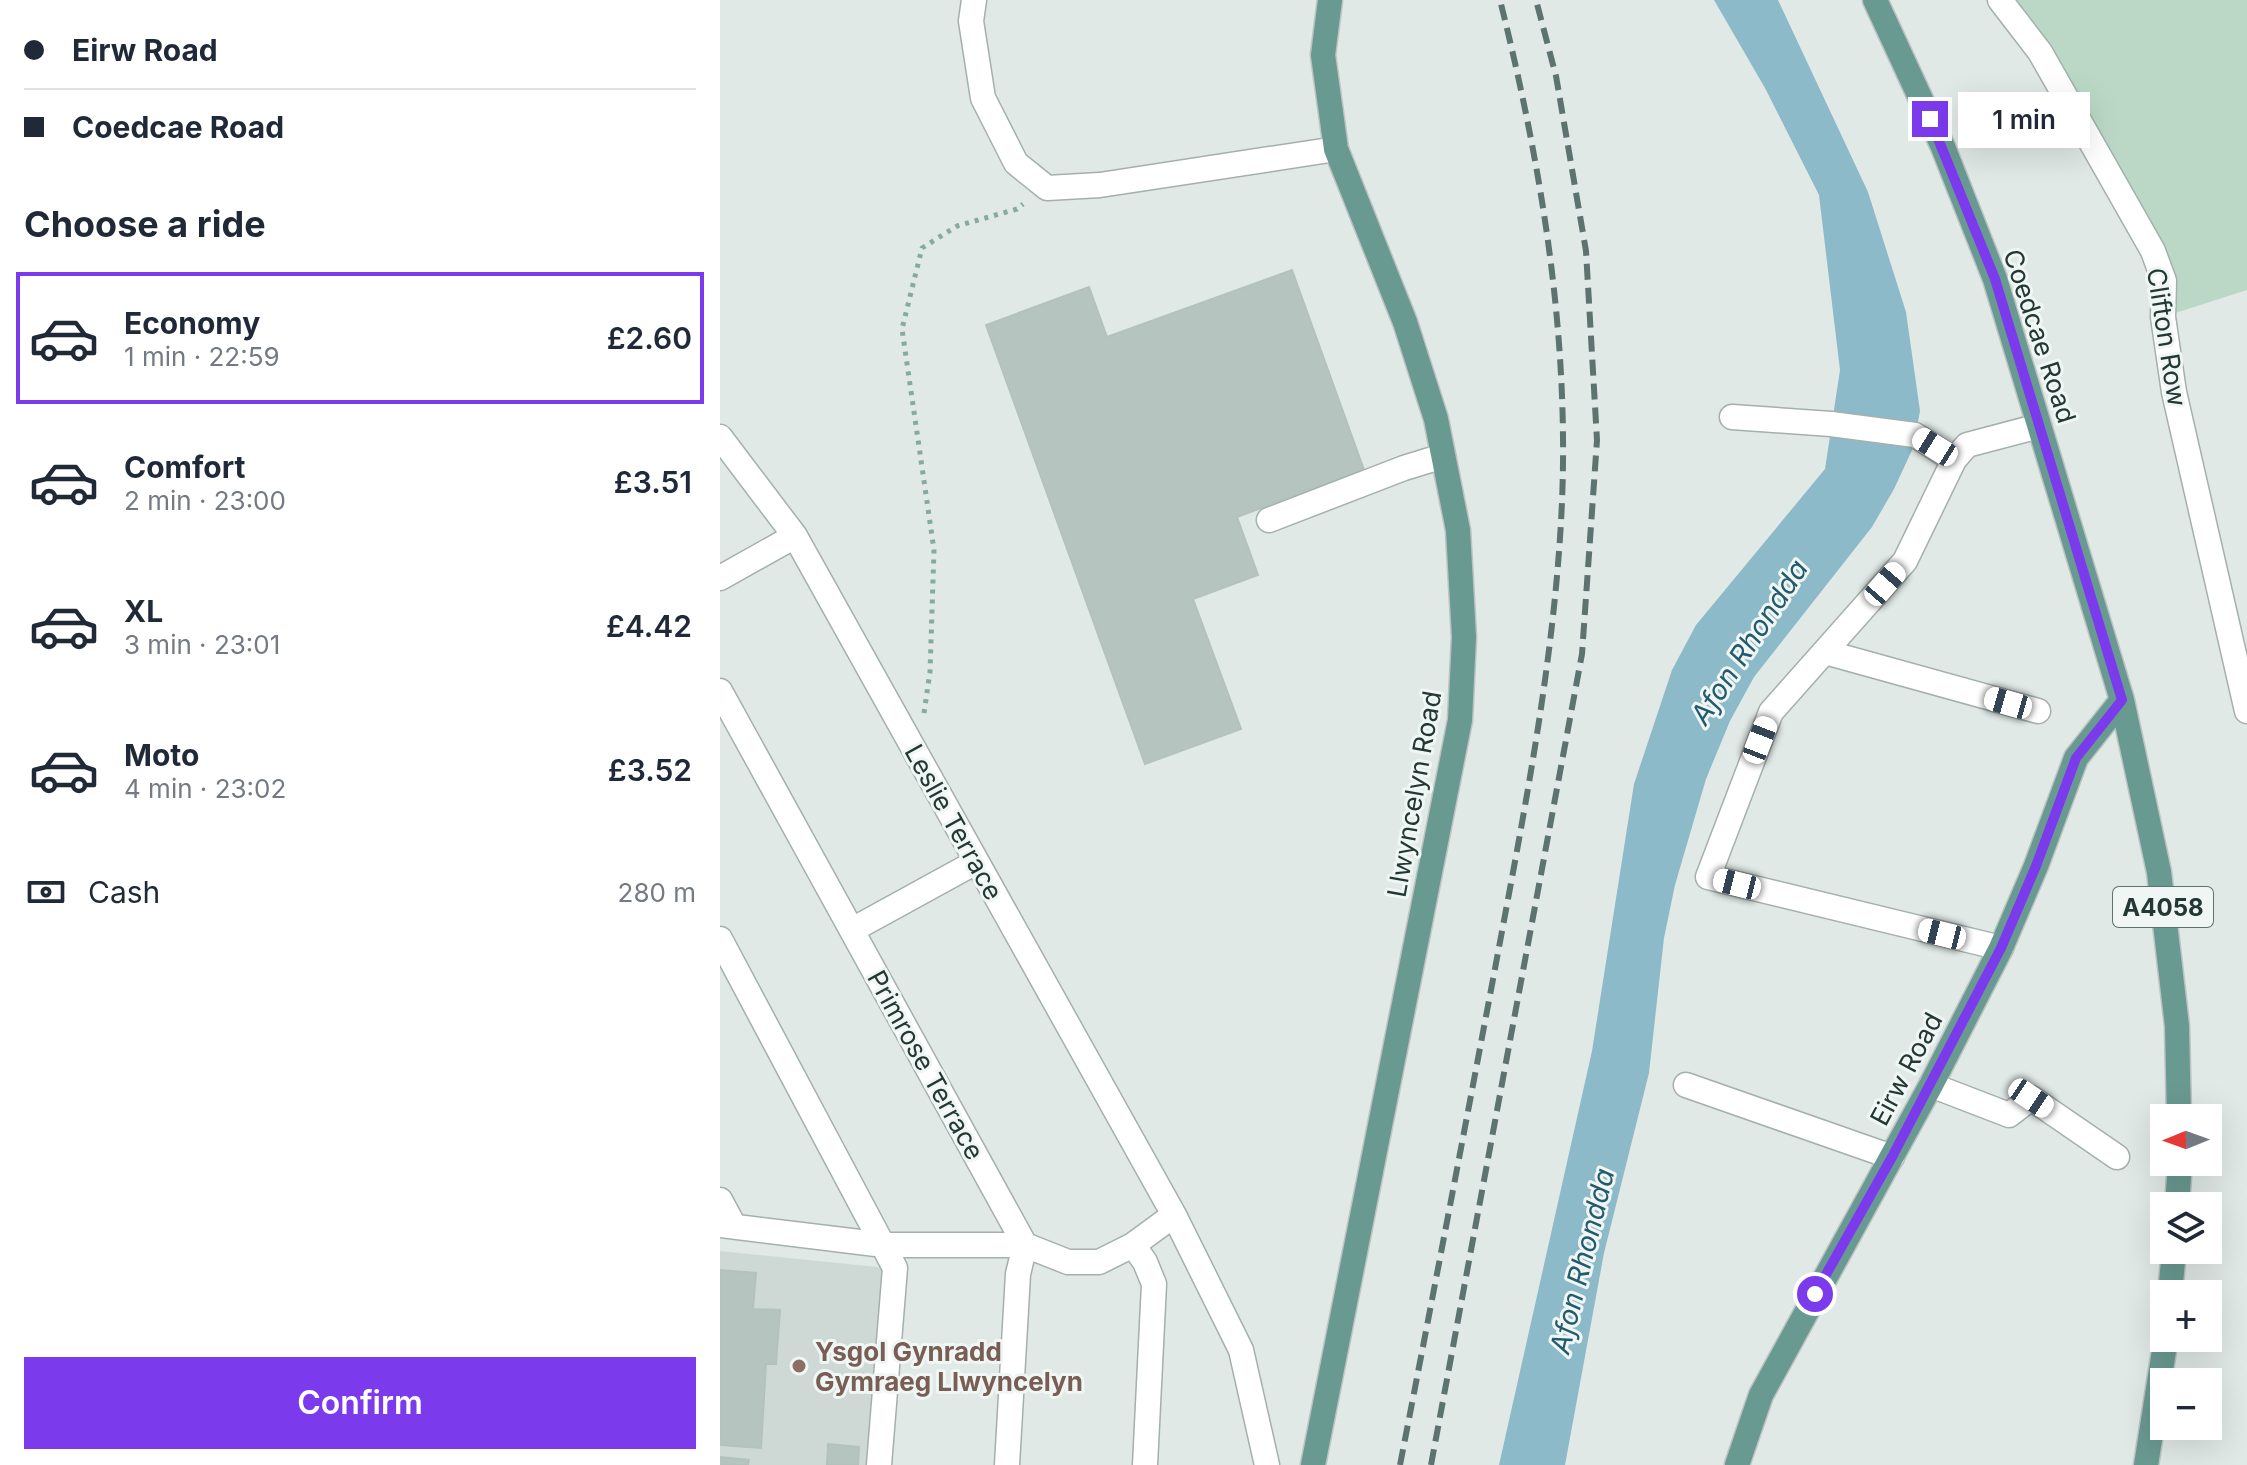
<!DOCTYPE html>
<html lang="en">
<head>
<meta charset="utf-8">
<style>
	:root { --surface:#fff; --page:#f6f6f7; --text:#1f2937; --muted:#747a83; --line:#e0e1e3; --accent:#7c3aed }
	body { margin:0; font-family:Inter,sans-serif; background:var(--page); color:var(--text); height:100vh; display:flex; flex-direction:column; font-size:30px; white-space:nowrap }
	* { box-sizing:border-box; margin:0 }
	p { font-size:26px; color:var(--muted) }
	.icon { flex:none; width:44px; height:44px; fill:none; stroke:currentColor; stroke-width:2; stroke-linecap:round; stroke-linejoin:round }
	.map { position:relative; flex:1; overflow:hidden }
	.drawer { display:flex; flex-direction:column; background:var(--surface); width:720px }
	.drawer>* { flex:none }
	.top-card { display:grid; align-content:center; height:176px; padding:0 24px; background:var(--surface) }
	.needle { width:52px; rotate:269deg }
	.controls { position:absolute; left:1430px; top:1104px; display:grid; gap:16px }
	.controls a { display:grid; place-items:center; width:72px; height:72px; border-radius:0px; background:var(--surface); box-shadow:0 8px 32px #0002; font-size:40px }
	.end { position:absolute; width:36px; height:36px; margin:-18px; border:10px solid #7c3aed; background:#fff; box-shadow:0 0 0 4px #fff }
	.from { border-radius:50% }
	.bubble { position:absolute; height:56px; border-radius:0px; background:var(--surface); box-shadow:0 8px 32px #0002; font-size:26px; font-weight:600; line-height:56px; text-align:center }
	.car { position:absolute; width:24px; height:48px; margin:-24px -12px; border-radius:10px; box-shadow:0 0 6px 2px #0007; background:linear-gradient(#fff 24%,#345 0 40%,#fff 0 76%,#345 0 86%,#fff 0) }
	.top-card b { display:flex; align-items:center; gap:28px; height:76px; font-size:30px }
	.top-card b+b { border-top:2px solid var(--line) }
	.top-card i { width:20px; height:20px; background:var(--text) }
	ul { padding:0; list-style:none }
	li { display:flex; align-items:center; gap:24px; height:132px; margin:0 16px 12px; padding:0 8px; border:4px solid transparent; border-radius:0px }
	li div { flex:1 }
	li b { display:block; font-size:30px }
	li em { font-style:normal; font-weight:600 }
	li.on { border-color:var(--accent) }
	li>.icon { width:72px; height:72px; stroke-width:1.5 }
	h2 { padding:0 24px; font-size:36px; line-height:96px }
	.pay { display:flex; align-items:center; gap:20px; height:88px; padding:0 24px; font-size:30px }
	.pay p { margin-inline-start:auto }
	.cta { display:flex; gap:16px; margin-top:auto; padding:16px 24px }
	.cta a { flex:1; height:92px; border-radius:0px; background:var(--accent); color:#fff; font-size:32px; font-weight:600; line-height:92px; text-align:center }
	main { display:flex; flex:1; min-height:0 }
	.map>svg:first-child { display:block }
	.built { fill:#ced9d5 }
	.green { fill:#bbd8c6 }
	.water { fill:#8dbac9 }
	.building { fill:#b6c4bf; stroke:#b3c2bd; stroke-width:2 }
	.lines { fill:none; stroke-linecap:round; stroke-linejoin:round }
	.minor-casing { stroke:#a4b0ad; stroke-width:27 }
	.major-casing { stroke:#bdc3c2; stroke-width:27 }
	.path { stroke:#84aaa1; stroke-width:5; stroke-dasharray:4 6; stroke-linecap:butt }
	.minor { stroke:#fff; stroke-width:24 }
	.major { stroke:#699a92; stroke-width:24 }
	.rail { stroke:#5d736f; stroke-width:6; stroke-dasharray:16 8; stroke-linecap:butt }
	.route { stroke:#7c3aed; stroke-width:10 }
	.education-dot { fill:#8d6e63; stroke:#f0f6f4; stroke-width:3 }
	.labels { text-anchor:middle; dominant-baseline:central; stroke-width:6; stroke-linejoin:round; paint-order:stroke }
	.shield { fill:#f0f6f4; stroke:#60716e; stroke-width:2 }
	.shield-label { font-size:24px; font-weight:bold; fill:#233834 }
	.street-label { font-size:26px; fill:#233834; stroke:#f0f6f4 }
	.education-label { font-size:26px; font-weight:bold; fill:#785e54; stroke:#f0f6f4; text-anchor:start }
	.water-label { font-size:28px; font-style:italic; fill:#235a6d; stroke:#f0f6f4 }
</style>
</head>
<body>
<main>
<section class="drawer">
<div class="top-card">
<b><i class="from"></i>Eirw Road</b>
<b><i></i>Coedcae Road</b>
</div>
<h2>Choose a ride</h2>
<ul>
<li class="on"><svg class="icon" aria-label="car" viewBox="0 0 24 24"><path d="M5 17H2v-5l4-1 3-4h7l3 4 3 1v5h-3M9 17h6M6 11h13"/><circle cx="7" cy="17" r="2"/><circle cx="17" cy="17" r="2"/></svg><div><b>Economy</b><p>1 min · 22:59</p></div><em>£2.60</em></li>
<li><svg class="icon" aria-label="car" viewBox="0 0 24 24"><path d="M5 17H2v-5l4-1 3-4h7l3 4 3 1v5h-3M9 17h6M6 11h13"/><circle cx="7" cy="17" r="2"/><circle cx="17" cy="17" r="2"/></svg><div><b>Comfort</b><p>2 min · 23:00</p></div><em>£3.51</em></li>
<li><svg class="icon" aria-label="car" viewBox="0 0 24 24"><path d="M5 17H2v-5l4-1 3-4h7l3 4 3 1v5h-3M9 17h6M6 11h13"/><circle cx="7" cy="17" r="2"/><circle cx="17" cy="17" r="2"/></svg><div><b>XL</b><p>3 min · 23:01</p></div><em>£4.42</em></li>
<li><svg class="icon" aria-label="car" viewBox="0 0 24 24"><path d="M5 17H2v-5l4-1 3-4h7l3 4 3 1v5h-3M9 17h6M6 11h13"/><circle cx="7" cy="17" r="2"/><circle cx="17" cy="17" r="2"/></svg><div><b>Moto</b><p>4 min · 23:02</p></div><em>£3.52</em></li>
</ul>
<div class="pay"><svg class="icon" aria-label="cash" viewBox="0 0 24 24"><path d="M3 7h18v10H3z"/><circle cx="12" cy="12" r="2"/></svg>Cash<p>280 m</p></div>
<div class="cta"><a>Confirm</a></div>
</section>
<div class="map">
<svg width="1527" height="1465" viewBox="0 0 1527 1465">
	<rect width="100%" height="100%" fill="#e0e9e6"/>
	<path class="built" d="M 0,1251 L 167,1268 L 149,1465 L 0,1465 Z"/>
	<path class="green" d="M 1280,0 L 1527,0 L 1527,290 L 1443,317 L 1443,281 Z"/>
	<path class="water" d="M 994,0 L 1058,0 L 1148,192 L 1186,312 L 1200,411 L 1193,448 L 1174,489 L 1152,527 L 1034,677 L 1010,721 L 986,779 L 955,885 L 944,938 L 929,1073 L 884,1253 L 845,1465 L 779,1465 L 872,1051 L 914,784 L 952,670 L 976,625 L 1105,469 L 1120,370 L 1099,195 L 1045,88 Z"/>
	<path class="building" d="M 572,270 L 644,470 L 517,517 L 538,575 L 473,599 L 521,729 L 425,764 L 266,325 L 369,287 L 387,337 Z
		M 0,1270 L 36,1273 L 33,1309 L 60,1310 L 56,1364 L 46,1364 L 41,1448 L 0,1445 Z
		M 108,1444 L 139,1447 L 138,1465 L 107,1465 Z
		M 0,1457 L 29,1460 L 28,1465 L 0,1465 Z"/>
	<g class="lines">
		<defs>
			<path id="minor" d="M 254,0 L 251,21 L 263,98 L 296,163 L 327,188 L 380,185 L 616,149
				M 1280,0 L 1320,52 L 1433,251 L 1444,281 L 1443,317 L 1454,392 L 1527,711
				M 1012,417 L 1111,424 L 1195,435 L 1234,460
				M 0,437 L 75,536 L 454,1215 L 521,1350 L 547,1465
				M 549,520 L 684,468 L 723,456
				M 0,578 L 75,536
				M 1105,652 L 1318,711
				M 0,691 L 305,1245 L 298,1274 L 287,1465
				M 132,930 L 256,862
				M 0,939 L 175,1268 L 159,1465
				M 1281,948 L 988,877 L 1051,712 L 1185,561 L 1234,460 L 1247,445 L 1319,426
				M 966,1085 L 1172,1157
				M 1211,1085 L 1289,1115 L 1311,1098 L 1397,1157
				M 0,1200 L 14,1226
				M 0,1225 L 164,1245 L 305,1245 L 348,1262 L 379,1262 L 413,1245 L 454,1215
				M 413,1245 L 425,1262 L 434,1284 L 425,1465"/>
			<path id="major" d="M 1155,0 L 1223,147 L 1275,279 L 1402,700 L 1439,872 L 1457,1026 L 1459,1118
				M 1457,1206 L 1460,1162
				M 1450,1294 L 1454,1250
				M 593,1465 L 740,720 L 744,637 L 738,530 L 716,419 L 685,322 L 616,149 L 603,55 L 610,0
				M 1017,1465 L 1041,1395 L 1211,1085 L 1281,948 L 1316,866 L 1356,758 L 1402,700
				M 1426,1465 L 1446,1338"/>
		</defs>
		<use href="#minor" class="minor-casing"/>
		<use href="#major" class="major-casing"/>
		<path class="path" d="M 204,713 L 210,672 L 214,550 L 182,329 L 202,248 L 237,226 L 297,209 L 303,204"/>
		<use href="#minor" class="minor"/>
		<use href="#major" class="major"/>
		<path class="rail" d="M 680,1465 C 712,1301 743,1138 774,974 C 803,818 835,660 842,502 C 849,332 821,164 780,0
			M 711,1465 L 862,654 L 877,440 L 866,251 L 836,76 L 816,0"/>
	</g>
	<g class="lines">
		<path class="route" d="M 1095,1294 L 1172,1157 L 1281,948 L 1316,866 L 1356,758 L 1402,700 L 1275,279 L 1210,119"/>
	</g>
	<circle class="education-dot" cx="79" cy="1366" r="8"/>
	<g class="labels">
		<rect class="shield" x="1393" y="887" width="100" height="40" rx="6"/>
		<g class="shield-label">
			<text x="1443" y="907">A4058</text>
		</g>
		<g class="street-label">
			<text transform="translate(1320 336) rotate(72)">Coedcae Road</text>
			<text transform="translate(1447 337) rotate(81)">Clifton Row</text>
			<text transform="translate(694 794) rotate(-80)">Llwyncelyn Road</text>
			<text transform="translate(234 822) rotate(61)">Leslie Terrace</text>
			<text transform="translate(206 1065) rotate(61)">Primrose Terrace</text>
			<text transform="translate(1186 1069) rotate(-62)">Eirw Road</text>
		</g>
		<g class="education-label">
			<text x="95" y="1351">Ysgol Gynradd<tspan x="95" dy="30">Gymraeg Llwyncelyn</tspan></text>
		</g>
		<g class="water-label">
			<text transform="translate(1029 642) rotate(-57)">Afon Rhondda</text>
			<text transform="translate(862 1261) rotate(-76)">Afon Rhondda</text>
		</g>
	</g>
</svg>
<div class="controls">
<a><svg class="needle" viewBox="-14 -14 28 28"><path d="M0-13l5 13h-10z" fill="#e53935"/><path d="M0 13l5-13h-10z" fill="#747a83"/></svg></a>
<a><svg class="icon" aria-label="layers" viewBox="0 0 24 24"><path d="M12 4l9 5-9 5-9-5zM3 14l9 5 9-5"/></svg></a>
<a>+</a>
<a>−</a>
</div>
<i class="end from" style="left:1095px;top:1294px"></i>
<i class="end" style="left:1210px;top:119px"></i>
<div class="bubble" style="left:1238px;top:92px;width:132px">1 min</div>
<i class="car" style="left:1215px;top:447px;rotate:302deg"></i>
<i class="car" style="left:1165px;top:584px;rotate:41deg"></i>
<i class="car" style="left:1288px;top:703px;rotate:286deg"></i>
<i class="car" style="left:1040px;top:740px;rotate:21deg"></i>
<i class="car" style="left:1017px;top:884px;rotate:284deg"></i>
<i class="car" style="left:1222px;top:934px;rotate:284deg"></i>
<i class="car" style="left:1311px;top:1098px;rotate:124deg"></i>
</div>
</main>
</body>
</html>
